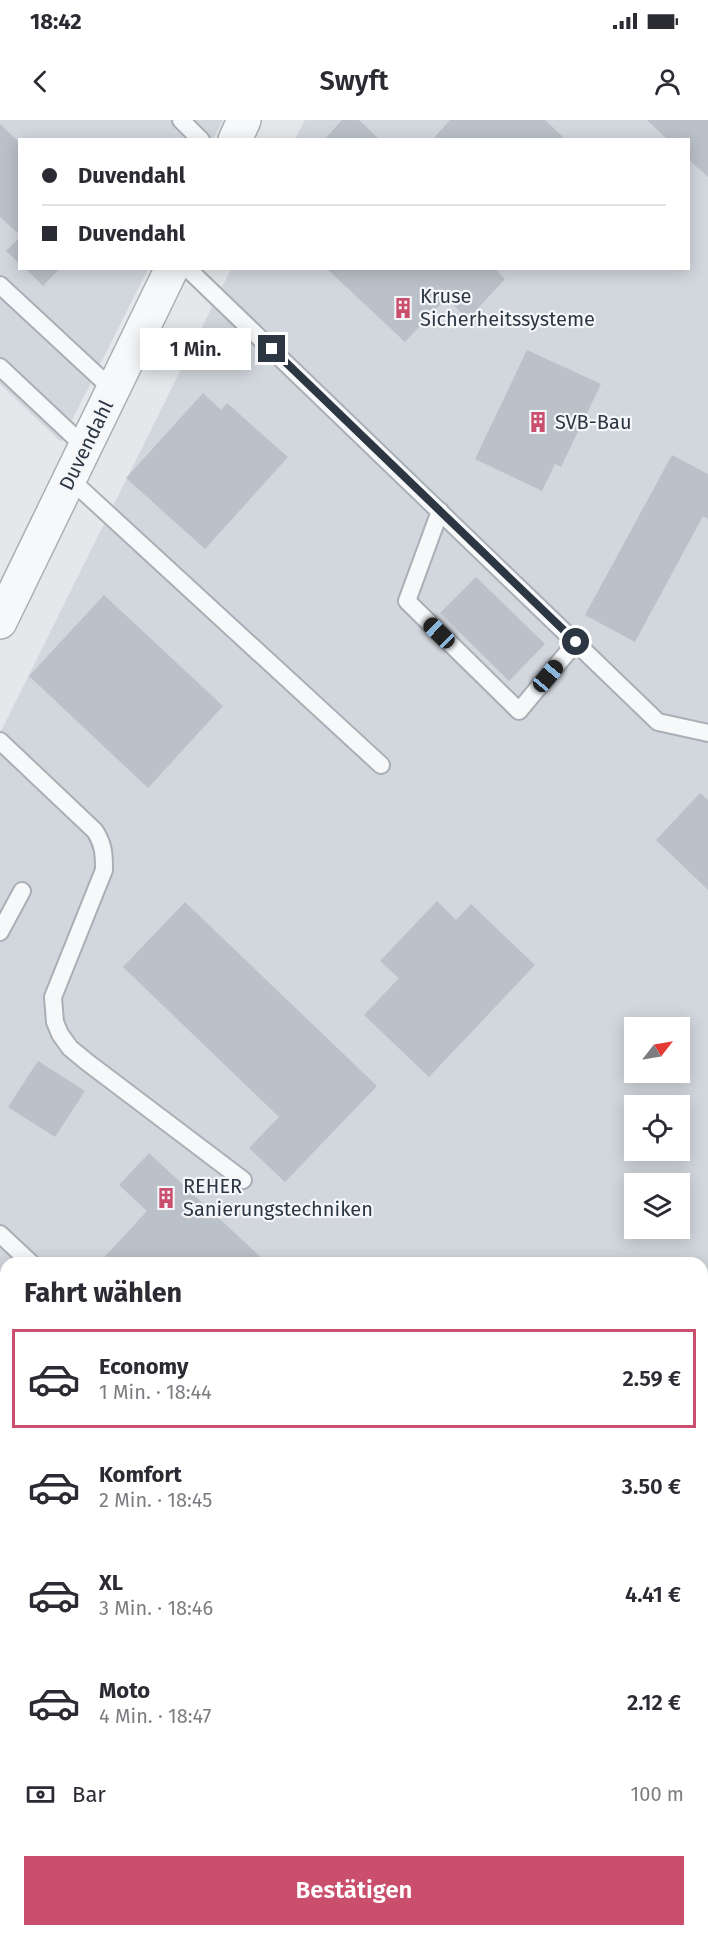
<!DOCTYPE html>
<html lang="de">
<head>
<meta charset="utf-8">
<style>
	:root { --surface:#fff; --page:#f2f2f3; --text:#2b2b33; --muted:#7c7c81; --line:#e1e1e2; --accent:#ca4f6d }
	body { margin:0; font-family:"Fira Sans",sans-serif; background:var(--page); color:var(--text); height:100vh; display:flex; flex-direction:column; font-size:22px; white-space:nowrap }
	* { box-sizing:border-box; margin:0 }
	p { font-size:20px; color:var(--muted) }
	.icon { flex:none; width:33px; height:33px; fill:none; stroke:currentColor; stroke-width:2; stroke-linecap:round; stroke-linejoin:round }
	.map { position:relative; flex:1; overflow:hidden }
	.drawer { position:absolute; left:0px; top:1137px; width:708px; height:680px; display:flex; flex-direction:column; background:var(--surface); border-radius:18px 18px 0 0; box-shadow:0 3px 15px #0003 }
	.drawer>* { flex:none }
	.guide { position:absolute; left:18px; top:18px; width:672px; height:132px; border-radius:0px; box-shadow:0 3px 15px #0003; display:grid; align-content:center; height:132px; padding:0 24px; background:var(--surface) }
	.needle { width:39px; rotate:59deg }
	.tools { position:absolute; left:624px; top:897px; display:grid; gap:12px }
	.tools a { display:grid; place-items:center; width:66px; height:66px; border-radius:0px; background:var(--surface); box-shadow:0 3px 15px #0003; font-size:30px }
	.end { position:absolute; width:27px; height:27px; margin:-14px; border:8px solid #2c3743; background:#fff; box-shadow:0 0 0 3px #fff }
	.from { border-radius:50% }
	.bubble { position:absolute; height:42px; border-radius:0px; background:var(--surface); box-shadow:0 3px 15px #0003; font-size:20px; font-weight:600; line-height:42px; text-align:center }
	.car { position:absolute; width:18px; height:36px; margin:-18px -9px; border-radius:8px; box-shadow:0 0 4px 2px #0007; background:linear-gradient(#222 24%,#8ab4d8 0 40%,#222 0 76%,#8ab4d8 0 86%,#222 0) }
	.guide b { display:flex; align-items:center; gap:21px; height:57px; font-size:22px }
	.guide b+b { border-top:2px solid var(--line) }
	.guide i { width:15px; height:15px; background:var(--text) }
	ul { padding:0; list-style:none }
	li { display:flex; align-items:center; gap:18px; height:99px; margin:0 12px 9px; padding:0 12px; border:3px solid transparent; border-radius:0px }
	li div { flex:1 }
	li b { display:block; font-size:22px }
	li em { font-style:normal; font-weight:600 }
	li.active { border-color:var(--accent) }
	li>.icon { width:54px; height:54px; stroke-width:1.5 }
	h2 { padding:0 24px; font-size:27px; line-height:72px }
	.pay { display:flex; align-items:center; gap:15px; height:66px; padding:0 24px; font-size:22px }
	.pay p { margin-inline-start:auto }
	.cta { display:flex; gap:12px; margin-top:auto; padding:12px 24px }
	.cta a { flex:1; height:69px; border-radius:0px; background:var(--accent); color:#fff; font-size:24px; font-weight:600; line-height:69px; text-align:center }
	.status { display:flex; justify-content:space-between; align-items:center; height:42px; padding:0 30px; background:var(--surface); direction:ltr }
	.status svg { height:16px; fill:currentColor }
	header { display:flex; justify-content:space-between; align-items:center; height:78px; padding:0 24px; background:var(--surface); font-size:27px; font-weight:600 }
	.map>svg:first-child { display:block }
	.built { fill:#d2d7dd; fill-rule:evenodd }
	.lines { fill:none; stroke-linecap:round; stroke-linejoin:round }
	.stream { stroke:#a1b8ca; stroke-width:9 }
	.building { fill:#bbc1c8 }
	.service-casing { stroke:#a9afb5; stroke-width:20 }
	.tertiary-casing { stroke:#a9afb5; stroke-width:36 }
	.service { stroke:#f7f8fa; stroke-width:16 }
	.tertiary { stroke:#f7f8fa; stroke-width:33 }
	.route { stroke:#2c3743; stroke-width:8 }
	.labels { text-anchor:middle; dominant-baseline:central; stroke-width:4.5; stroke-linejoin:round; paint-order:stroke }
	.poi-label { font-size:20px; fill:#2c3743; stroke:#f4f6f9; text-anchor:start }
	.street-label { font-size:20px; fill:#2c3743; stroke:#f4f6f9 }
</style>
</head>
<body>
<div class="status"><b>18:42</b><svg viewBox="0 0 49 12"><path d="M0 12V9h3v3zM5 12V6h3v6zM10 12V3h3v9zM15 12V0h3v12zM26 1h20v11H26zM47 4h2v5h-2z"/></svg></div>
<header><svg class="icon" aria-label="back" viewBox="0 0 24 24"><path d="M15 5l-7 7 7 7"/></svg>Swyft<svg class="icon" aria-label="person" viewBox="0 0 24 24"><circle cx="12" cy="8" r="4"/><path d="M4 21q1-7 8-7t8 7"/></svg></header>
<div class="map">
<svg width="708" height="1816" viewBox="0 0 708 1816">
	<rect width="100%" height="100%" fill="#e4e8eb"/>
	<path class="built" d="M 0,0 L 223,0 L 213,19 L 20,20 L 20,148 L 148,149 L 61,322 L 0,264 Z
		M 305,0 L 708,0 L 708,1172 L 702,1181 L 702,1143 L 6,1143 L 6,1210 L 0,1204 L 0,613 L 231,149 L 688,148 L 688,20 L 295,19 ZM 634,908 L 680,908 L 680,952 L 634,952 ZM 634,986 L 680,986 L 680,1030 L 634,1030 ZM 634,1064 L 680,1064 L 680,1108 L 634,1108 Z"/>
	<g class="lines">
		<path class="stream" d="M 702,1231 L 708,1222
			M 391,1816 L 393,1810"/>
	</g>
	<path class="building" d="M 342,0 L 359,0 L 380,20 L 324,20 Z
		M 450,0 L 545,0 L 566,20 L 432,20 Z
		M 647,0 L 708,0 L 708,57 L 688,39 L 688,20 L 668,20 Z
		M 0,4 L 20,23 L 20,115 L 0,97 Z
		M 20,117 L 20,144 L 6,131 Z
		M 25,148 L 60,148 L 43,166 Z
		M 326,148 L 494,148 L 505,159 L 468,199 L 446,178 L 405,222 Z
		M 527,230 L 601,264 L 561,347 L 555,344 L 542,371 L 475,339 Z
		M 203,273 L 221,290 L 227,283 L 288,337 L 205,429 L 126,358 Z
		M 672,335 L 708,354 L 708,399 L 703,396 L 635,522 L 585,495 Z
		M 476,457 L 545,524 L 509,561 L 440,493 Z
		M 104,475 L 223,586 L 148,668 L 29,556 Z
		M 700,673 L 708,680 L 708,770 L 656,720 Z
		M 437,781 L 456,800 L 471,784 L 535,845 L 429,957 L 364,895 L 399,858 L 380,841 Z
		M 185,782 L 377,966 L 285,1062 L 249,1028 L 279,997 L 123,847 Z
		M 38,941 L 85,971 L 55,1017 L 8,987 Z
		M 149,1033 L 267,1143 L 99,1143 L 147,1091 L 119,1065 Z"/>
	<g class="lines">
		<defs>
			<path id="service" d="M 181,0 L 201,20
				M 187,148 L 658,602 L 708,613
				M 0,165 L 113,270
				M 0,247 L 85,327
				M 70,359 L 381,645
				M 440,391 L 407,481 L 519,591 L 576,522
				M 0,621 L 95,711 C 104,725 104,735 104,750 L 53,877 L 55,902 L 60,914 L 70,928 L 87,942 L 243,1060
				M 0,812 L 22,771
				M 0,1114 L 31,1143"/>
			<path id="tertiary" d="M 235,20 L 244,0
				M 0,502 L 172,148"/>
		</defs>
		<use href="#service" class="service-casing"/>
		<use href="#tertiary" class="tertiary-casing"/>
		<use href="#service" class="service"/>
		<use href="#tertiary" class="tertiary"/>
	</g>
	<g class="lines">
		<path class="route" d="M 272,229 L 576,522"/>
	</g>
	<defs>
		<symbol id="building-bare" viewBox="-9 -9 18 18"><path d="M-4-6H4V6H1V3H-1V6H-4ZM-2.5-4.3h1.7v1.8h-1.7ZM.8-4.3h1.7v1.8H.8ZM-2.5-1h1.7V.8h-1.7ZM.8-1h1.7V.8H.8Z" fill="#ca4f6d" stroke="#f4f6f9" stroke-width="2.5" paint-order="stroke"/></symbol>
	</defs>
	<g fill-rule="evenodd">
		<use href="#building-bare" x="388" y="173" width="30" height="30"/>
		<use href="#building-bare" x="523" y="287" width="30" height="30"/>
		<use href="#building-bare" x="151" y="1063" width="30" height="30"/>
	</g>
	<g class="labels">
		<g class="poi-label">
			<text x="420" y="176">Kruse<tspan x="420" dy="23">Sicherheitssysteme</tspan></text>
			<text x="555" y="302">SVB-Bau</text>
			<text x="183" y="1066">REHER<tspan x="183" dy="23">Sanierungstechniken</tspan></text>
		</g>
		<g class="street-label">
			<text transform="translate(86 325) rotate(-64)">Duvendahl</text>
		</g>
	</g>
</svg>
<div class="tools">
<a><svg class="needle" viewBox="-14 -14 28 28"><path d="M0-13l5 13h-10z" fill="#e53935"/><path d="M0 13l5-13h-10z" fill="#7c7c81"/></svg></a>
<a><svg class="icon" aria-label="locate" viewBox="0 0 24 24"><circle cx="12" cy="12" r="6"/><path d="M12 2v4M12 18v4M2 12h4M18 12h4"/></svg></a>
<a><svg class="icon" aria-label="layers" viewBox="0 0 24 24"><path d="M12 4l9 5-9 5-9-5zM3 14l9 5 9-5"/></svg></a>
</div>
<i class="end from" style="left:576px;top:522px"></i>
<i class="end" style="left:272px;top:229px"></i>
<div class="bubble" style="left:140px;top:208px;width:111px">1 Min.</div>
<i class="car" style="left:439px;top:513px;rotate:314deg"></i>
<i class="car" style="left:548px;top:556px;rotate:40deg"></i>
<div class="guide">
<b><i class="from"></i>Duvendahl</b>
<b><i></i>Duvendahl</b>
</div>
<section class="drawer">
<h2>Fahrt wählen</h2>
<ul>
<li class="active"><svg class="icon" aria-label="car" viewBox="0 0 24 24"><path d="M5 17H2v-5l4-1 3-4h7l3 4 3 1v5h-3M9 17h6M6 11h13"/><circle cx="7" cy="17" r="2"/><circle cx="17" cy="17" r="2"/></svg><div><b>Economy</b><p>1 Min. · 18:44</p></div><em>2.59 €</em></li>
<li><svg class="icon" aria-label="car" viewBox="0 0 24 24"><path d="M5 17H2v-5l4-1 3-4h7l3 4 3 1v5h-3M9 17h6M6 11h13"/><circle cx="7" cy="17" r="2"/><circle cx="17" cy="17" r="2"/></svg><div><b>Komfort</b><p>2 Min. · 18:45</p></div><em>3.50 €</em></li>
<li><svg class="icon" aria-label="car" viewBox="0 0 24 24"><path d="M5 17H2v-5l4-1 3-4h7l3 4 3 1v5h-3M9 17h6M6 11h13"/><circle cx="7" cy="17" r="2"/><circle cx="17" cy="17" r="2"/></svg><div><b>XL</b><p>3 Min. · 18:46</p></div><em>4.41 €</em></li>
<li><svg class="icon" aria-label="car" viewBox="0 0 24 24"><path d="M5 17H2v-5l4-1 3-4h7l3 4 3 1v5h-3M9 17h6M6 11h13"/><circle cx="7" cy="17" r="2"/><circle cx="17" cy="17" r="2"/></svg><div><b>Moto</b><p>4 Min. · 18:47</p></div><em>2.12 €</em></li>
</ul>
<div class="pay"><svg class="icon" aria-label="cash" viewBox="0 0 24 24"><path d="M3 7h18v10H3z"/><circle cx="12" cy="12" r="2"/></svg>Bar<p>100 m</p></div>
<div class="cta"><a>Bestätigen</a></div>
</section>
</div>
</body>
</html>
